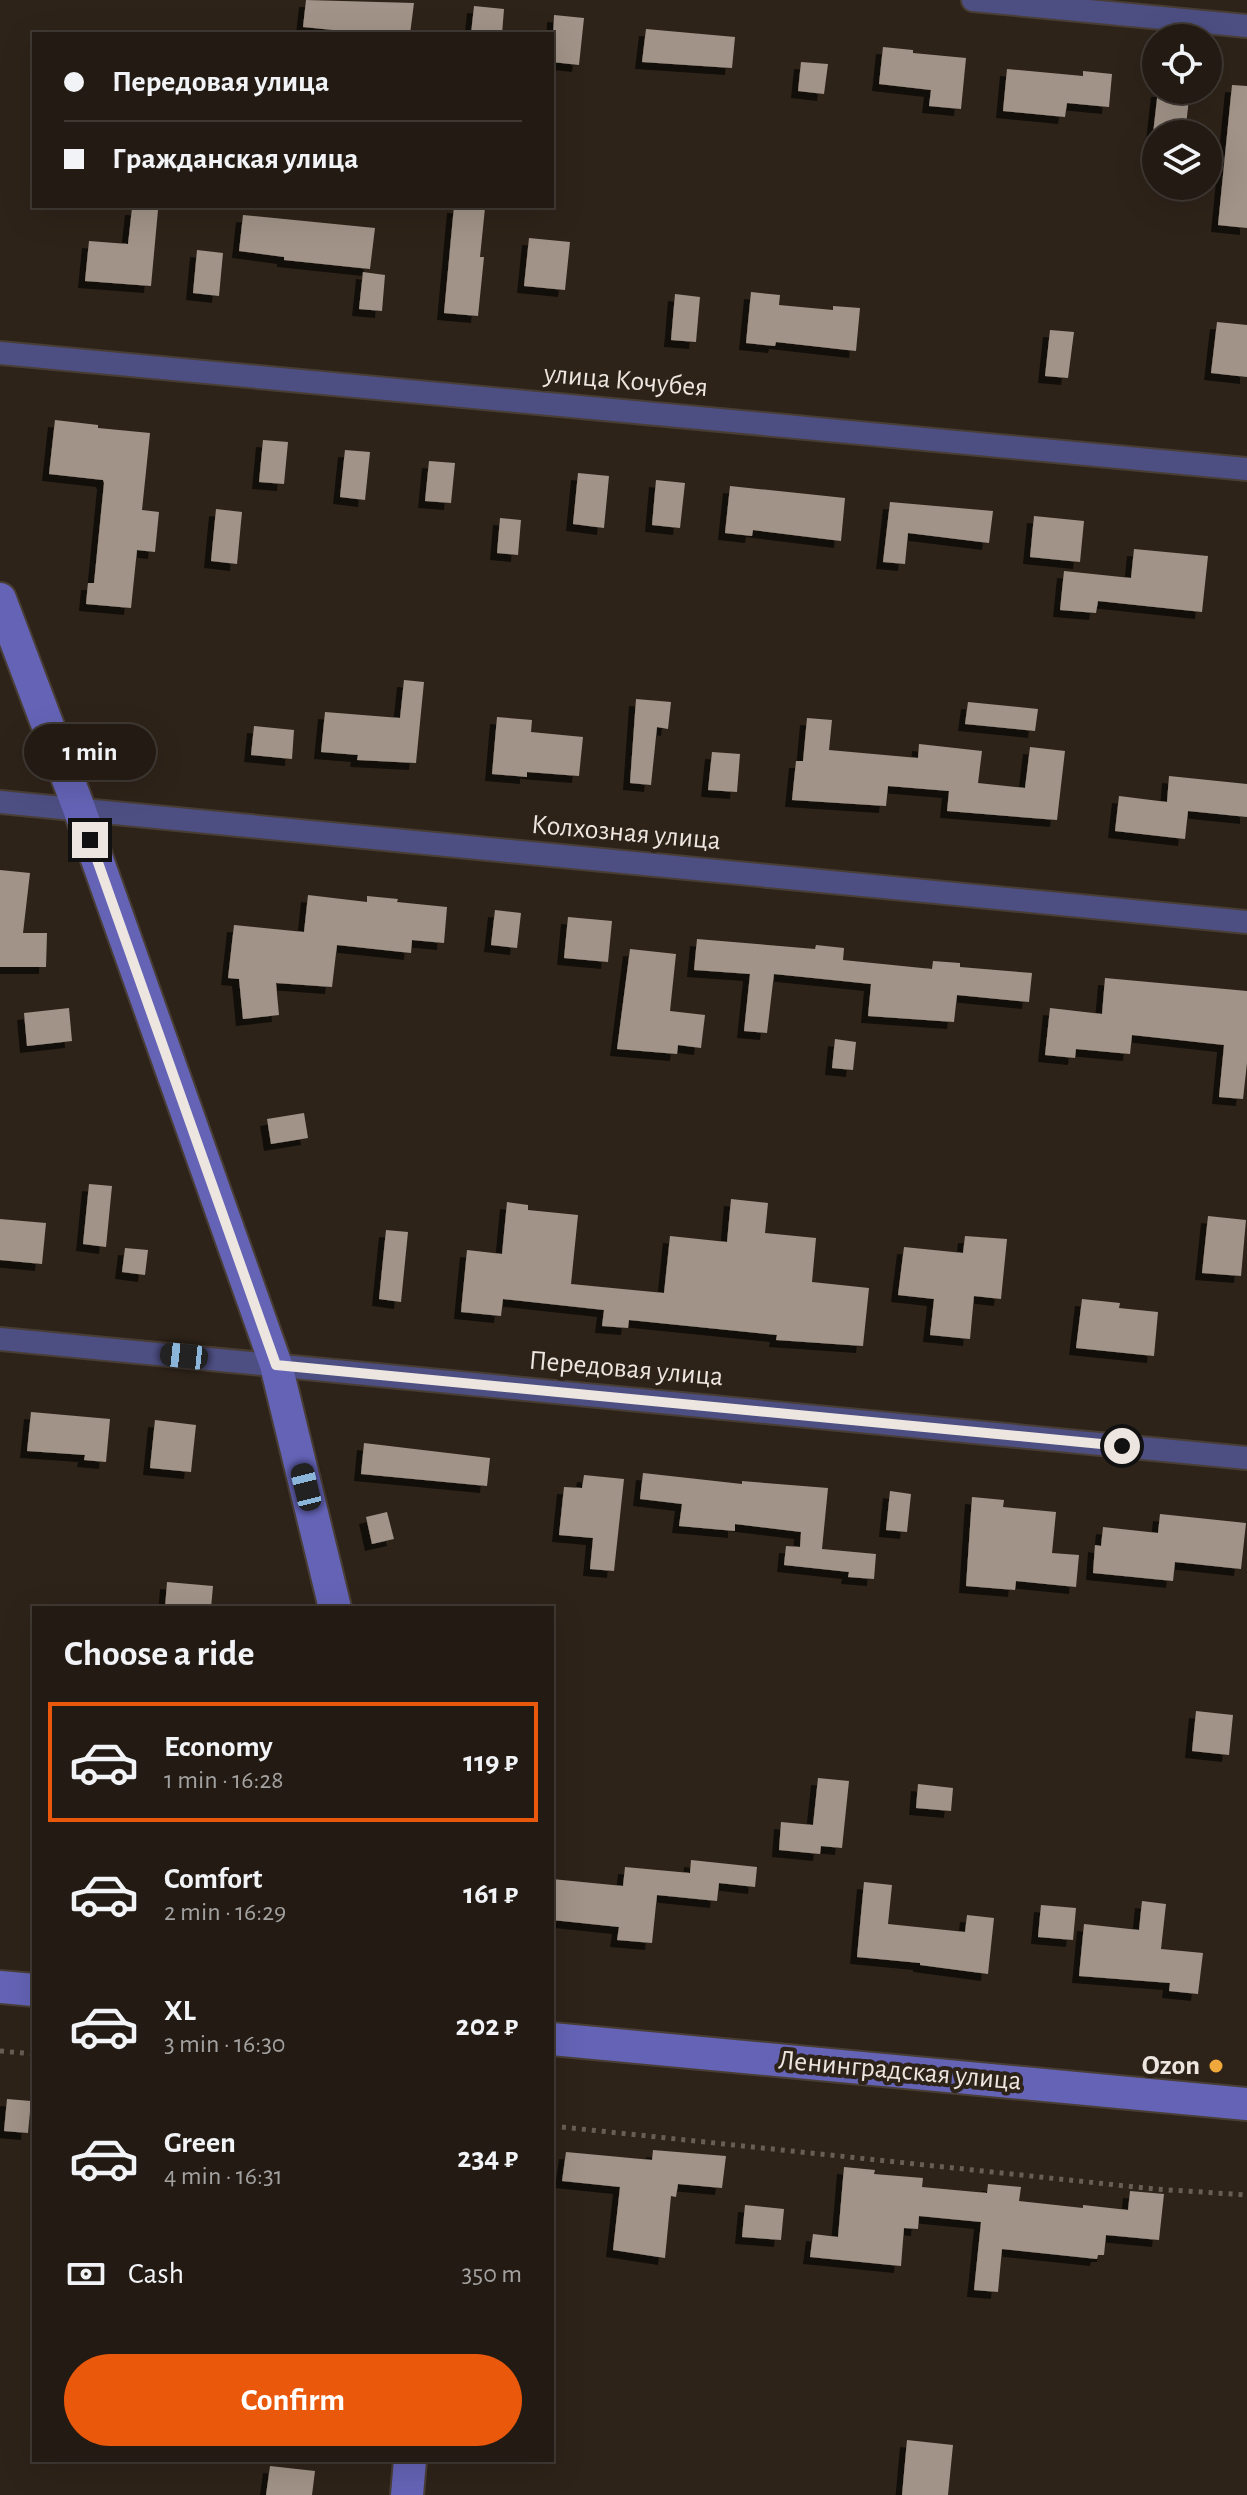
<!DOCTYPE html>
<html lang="en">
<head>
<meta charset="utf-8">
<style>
	:root { --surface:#221a13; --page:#2a231c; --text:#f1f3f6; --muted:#a2a1a0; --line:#3f3833; --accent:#ea580c }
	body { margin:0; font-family:"Alegreya Sans",sans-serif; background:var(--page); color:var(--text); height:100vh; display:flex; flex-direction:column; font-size:30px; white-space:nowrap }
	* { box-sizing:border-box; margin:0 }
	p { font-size:26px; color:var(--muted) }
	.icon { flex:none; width:44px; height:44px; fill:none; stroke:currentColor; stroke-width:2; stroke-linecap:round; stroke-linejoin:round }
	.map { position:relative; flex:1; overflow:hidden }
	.sheet { position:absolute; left:32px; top:1606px; width:522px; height:856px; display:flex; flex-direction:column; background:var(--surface); border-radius:0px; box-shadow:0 8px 32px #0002,0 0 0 2px var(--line) }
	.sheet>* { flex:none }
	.guide { position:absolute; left:32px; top:32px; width:522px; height:176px; border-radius:0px; box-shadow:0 8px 32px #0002,0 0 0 2px var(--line); display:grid; align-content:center; height:176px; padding:0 32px; background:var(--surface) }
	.fabs { position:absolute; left:1142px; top:24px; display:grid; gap:16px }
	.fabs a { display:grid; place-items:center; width:80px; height:80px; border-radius:50%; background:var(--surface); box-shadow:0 8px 32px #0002,0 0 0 2px var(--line); font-size:40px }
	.end { position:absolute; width:36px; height:36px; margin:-18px; border:10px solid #ede5df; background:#111; box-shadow:0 0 0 4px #111 }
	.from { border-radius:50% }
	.bubble { position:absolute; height:56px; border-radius:28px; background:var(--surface); box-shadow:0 8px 32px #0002,0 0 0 2px var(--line); font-size:26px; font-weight:700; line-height:56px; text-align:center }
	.car { position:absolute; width:24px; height:48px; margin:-24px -12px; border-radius:10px; box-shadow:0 0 6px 2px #0007; background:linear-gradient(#222 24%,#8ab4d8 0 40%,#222 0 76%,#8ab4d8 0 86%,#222 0) }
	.guide b { display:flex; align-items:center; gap:28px; height:76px; font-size:30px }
	.guide b+b { border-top:2px solid var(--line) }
	.guide i { width:20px; height:20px; background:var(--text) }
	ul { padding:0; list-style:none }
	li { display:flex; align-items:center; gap:24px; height:120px; margin:0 16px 12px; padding:0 16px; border:4px solid transparent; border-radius:0px }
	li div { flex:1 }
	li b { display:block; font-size:30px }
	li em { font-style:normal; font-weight:700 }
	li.current { border-color:var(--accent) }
	li>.icon { width:72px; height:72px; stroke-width:1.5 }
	h2 { padding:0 32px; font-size:36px; line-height:96px }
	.pay { display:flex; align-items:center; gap:20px; height:88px; padding:0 32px; font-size:30px }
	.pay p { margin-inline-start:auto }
	.primary-button { display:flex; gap:16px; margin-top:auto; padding:16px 32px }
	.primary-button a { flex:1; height:92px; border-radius:48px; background:var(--accent); color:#fff; font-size:32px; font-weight:700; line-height:92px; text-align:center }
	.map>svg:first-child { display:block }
	.building { fill:#a19387; filter:url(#shadow) }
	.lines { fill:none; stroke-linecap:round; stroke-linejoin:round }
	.street-casing { stroke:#493e35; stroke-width:26 }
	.secondary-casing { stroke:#493e35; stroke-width:36 }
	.path { stroke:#685e55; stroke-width:5; stroke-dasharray:4 6; stroke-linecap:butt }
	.street { stroke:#4d4e82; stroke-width:22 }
	.secondary { stroke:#6463b6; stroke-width:32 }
	.route { stroke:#ede5df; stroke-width:10 }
	.poi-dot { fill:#eea83c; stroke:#2e2319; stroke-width:3 }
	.labels { text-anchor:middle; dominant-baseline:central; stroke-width:8; stroke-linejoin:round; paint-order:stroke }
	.street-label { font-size:28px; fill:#ede5df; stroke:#2e2319 }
	.poi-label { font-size:28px; font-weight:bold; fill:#ede5df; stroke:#2e2319; text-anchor:end }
</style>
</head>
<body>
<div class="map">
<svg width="1247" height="2495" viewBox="0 0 1247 2495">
	<defs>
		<filter id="shadow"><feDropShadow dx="-7" dy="7" stdDeviation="0" flood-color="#0009"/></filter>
	</defs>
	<rect width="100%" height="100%" fill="#2e2319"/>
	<path class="building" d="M 306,0 L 414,3 L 410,34 L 374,34 L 303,27 Z
		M 474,6 L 504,9 L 502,34 L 471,34 Z
		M 554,15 L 584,18 L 579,65 L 552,62 Z
		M 646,29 L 735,37 L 732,68 L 642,62 Z
		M 883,47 L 913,50 L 913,53 L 966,58 L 961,109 L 929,106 L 931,90 L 879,84 Z
		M 801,62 L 828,64 L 824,94 L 798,91 Z
		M 1007,69 L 1083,76 L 1083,71 L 1112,74 L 1109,107 L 1067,103 L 1065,117 L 1003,111 Z
		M 1232,85 L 1247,86 L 1247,228 L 1218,225 Z
		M 1158,90 L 1190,90 L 1185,134 L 1153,134 Z
		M 454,206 L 485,208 L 480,257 L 484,257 L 478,316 L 444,313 Z
		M 132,208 L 158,210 L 151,286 L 85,281 L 89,241 L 128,244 Z
		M 243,215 L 375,228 L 370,269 L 284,260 L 284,257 L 239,251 Z
		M 529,238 L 570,242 L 565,290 L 524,286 Z
		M 197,250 L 223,253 L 219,296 L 193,293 Z
		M 363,272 L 385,275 L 382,311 L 359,309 Z
		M 751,292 L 780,295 L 779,305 L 833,310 L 833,306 L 860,308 L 856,351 L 776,342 L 775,346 L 746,343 Z
		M 675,294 L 700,297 L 696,342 L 671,340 Z
		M 1217,322 L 1247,325 L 1247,377 L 1211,373 Z
		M 1050,330 L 1074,332 L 1068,378 L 1045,376 Z
		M 55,420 L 98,425 L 98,428 L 150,433 L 142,510 L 159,512 L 155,552 L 137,550 L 131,608 L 86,604 L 88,583 L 94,583 L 104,483 L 103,480 L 49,474 Z
		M 263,440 L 288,442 L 284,484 L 259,482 Z
		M 345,450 L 370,452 L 365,500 L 340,497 Z
		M 429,461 L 455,463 L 451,503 L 425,501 Z
		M 578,473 L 609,476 L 604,528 L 573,524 Z
		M 656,480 L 685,483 L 680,528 L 652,525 Z
		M 730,486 L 845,498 L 841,541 L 753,530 L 752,536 L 725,533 Z
		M 890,502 L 993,511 L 989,543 L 908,533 L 905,564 L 883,562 Z
		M 216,509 L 242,512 L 237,564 L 211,561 Z
		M 1034,516 L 1084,521 L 1080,562 L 1030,557 Z
		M 500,518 L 521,520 L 518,555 L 497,553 Z
		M 1134,549 L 1208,556 L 1202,612 L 1098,601 L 1096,613 L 1060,610 L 1064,571 L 1131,578 Z
		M 404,680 L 424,682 L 416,763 L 357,760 L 358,755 L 321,752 L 325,712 L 400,718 Z
		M 636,699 L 671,702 L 668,729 L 657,727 L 651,785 L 630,783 Z
		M 968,702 L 1038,709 L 1035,731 L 965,724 Z
		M 497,717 L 532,720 L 531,732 L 583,737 L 579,776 L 527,772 L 527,777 L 492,774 Z
		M 807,718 L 832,720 L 829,750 L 918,758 L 919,744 L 982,751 L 978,783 L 1025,788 L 1030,747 L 1065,751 L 1057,820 L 947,811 L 949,791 L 888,786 L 886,806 L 792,800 L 796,761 L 803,761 Z
		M 254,726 L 294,730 L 292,759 L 251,755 Z
		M 712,752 L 740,754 L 737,792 L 708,790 Z
		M 1169,776 L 1247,784 L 1247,817 L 1188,811 L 1185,839 L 1115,831 L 1119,796 L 1167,802 Z
		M 0,870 L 30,873 L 23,933 L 47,933 L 46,967 L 0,967 Z
		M 308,895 L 367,902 L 367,896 L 398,899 L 397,902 L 447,907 L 444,943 L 412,940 L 411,953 L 337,945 L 332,987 L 276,983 L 279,1015 L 243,1019 L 239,979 L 228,978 L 234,925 L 304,932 Z
		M 495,910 L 521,913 L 517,948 L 491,945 Z
		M 568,917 L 612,921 L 608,962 L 564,958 Z
		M 697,939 L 815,949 L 816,945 L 844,948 L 843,960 L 932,969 L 933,961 L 960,963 L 960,967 L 1032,973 L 1029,1002 L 957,995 L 954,1022 L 868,1016 L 871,984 L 774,974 L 767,1033 L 744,1031 L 750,974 L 694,970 Z
		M 630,949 L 676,954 L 670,1011 L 705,1015 L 701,1048 L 678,1045 L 677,1054 L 617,1049 Z
		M 1105,978 L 1247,991 L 1247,1063 L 1243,1099 L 1219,1097 L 1224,1045 L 1132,1035 L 1130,1054 L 1076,1049 L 1075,1058 L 1045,1055 L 1050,1008 L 1102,1014 Z
		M 69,1008 L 72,1041 L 27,1046 L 24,1013 Z
		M 835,1039 L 856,1042 L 853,1070 L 832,1068 Z
		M 304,1113 L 308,1138 L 271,1144 L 267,1119 Z
		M 89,1184 L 112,1186 L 106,1247 L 83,1244 Z
		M 731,1199 L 768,1203 L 765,1233 L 816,1238 L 812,1282 L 869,1288 L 863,1346 L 776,1340 L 777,1335 L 629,1320 L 628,1328 L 602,1326 L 604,1310 L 503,1299 L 501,1316 L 461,1312 L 467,1250 L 502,1254 L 507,1202 L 528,1205 L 528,1210 L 578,1215 L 571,1284 L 664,1293 L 670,1236 L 727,1242 Z
		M 1208,1216 L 1246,1220 L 1241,1276 L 1202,1273 Z
		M 0,1219 L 46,1223 L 42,1264 L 0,1260 Z
		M 386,1230 L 408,1232 L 401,1302 L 379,1299 Z
		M 965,1236 L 1007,1239 L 1001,1299 L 974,1296 L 970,1339 L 930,1335 L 934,1299 L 898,1295 L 904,1247 L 963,1253 Z
		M 125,1248 L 148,1250 L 145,1275 L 122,1272 Z
		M 1082,1299 L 1120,1303 L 1119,1308 L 1158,1312 L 1154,1356 L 1076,1348 Z
		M 31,1412 L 110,1419 L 106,1462 L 84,1460 L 85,1455 L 27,1451 Z
		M 155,1420 L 196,1425 L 191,1472 L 150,1468 Z
		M 364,1443 L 490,1458 L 487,1486 L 361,1474 Z
		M 643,1473 L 742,1484 L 742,1481 L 828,1488 L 822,1549 L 876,1554 L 874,1579 L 848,1577 L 849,1572 L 784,1565 L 786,1546 L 800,1547 L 801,1532 L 735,1524 L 735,1531 L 679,1526 L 682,1504 L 640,1499 Z
		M 584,1475 L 624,1479 L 614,1571 L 590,1569 L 593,1538 L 559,1535 L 564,1487 L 582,1488 Z
		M 890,1491 L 911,1494 L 907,1532 L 886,1530 Z
		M 972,1497 L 1004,1500 L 1003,1507 L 1056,1512 L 1052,1553 L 1079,1555 L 1076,1587 L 1016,1581 L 1015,1590 L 966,1586 Z
		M 387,1512 L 394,1539 L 372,1544 L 366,1517 Z
		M 1160,1514 L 1246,1523 L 1241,1569 L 1175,1562 L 1173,1581 L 1093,1573 L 1095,1545 L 1101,1546 L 1103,1527 L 1158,1533 Z
		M 167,1582 L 213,1586 L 211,1608 L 165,1608 Z
		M 1196,1711 L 1233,1715 L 1229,1755 L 1192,1751 Z
		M 818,1778 L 849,1781 L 842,1848 L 821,1846 L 820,1854 L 779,1850 L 781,1822 L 813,1825 Z
		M 918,1784 L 953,1788 L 951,1811 L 916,1808 Z
		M 691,1860 L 757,1867 L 755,1887 L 719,1883 L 717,1901 L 657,1895 L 652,1943 L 617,1940 L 619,1927 L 552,1920 L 552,1879 L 623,1886 L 625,1867 L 690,1873 Z
		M 864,1882 L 892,1885 L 888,1924 L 965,1932 L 967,1915 L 994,1918 L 988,1974 L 920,1965 L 920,1963 L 857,1957 Z
		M 1142,1901 L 1166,1904 L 1161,1949 L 1203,1953 L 1198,1994 L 1169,1991 L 1170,1983 L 1079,1976 L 1084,1924 L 1139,1930 Z
		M 1041,1905 L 1076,1908 L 1073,1940 L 1038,1937 Z
		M 7,2099 L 31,2101 L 28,2133 L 4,2131 Z
		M 653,2150 L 726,2156 L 722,2188 L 678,2184 L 676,2197 L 671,2196 L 665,2258 L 613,2250 L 620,2187 L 562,2181 L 566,2152 L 652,2160 Z
		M 844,2167 L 875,2170 L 874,2174 L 923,2178 L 922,2187 L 987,2193 L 988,2184 L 1021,2187 L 1019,2201 L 1083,2208 L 1083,2205 L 1128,2210 L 1130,2191 L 1164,2194 L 1159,2240 L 1106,2235 L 1104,2255 L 1098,2255 L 1097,2259 L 1002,2249 L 998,2292 L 974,2290 L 981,2222 L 919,2216 L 918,2229 L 904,2228 L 901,2266 L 810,2257 L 813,2234 L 838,2237 Z
		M 745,2205 L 784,2209 L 781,2240 L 742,2237 Z
		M 907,2440 L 953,2445 L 948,2495 L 902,2495 Z
		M 270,2466 L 315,2471 L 312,2495 L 266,2495 Z"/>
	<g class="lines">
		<defs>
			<path id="street" d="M 973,0 L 1247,26
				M 0,353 L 1247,469
				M 0,802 L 1247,922
				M 0,1339 L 1247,1458"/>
			<path id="secondary" d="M 0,599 L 80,811 L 276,1365 L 335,1608
				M 0,1987 L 34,1990
				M 552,2039 L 1247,2104
				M 407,2495 L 410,2460"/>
		</defs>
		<use href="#street" class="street-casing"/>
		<use href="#secondary" class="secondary-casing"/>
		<path class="path" d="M 0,2051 L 34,2054
			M 552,2126 L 1155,2189 L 1247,2195"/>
		<use href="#street" class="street"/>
		<use href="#secondary" class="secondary"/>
	</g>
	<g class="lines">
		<path class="route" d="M 90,840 L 276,1365 L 1122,1446"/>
	</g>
	<circle class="poi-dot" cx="1216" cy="2066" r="8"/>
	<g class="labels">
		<g class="street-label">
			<text transform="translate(626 381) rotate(5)">улица Кочубея</text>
			<text transform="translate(626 833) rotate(5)">Колхозная улица</text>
			<text transform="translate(626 1369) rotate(5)">Передовая улица</text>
			<text transform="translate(900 2071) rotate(5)">Ленинградская улица</text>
		</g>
		<g class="poi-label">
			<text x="1200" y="2066">Ozon</text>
		</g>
	</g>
</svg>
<div class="fabs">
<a><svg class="icon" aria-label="locate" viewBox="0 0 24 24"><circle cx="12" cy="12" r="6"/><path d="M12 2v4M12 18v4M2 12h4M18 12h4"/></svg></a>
<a><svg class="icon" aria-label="layers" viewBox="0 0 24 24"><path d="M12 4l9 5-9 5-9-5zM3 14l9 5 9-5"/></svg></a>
</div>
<i class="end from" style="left:1122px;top:1446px"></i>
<i class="end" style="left:90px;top:840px"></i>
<div class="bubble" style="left:24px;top:724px;width:132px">1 min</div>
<i class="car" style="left:184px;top:1356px;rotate:276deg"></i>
<i class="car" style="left:306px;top:1487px;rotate:346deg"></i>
<div class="guide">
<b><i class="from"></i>Передовая улица</b>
<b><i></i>Гражданская улица</b>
</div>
<section class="sheet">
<h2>Choose a ride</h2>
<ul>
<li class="current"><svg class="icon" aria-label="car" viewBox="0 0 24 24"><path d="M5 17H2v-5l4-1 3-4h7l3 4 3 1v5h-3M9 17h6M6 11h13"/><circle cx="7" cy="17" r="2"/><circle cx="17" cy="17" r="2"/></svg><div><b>Economy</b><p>1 min · 16:28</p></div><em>119 ₽</em></li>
<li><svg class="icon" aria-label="car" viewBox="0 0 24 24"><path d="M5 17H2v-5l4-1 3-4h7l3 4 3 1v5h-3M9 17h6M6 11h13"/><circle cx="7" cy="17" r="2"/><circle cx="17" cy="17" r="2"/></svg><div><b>Comfort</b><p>2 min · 16:29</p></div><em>161 ₽</em></li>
<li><svg class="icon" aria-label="car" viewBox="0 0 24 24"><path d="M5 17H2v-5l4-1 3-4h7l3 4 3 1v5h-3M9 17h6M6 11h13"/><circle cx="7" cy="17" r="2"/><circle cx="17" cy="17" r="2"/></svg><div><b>XL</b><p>3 min · 16:30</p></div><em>202 ₽</em></li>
<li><svg class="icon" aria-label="car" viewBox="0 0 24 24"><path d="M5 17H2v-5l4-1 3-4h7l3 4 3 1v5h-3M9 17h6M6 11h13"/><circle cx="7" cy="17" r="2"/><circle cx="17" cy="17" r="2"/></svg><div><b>Green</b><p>4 min · 16:31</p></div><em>234 ₽</em></li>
</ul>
<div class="pay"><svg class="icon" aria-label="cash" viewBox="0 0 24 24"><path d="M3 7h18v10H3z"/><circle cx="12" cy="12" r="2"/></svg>Cash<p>350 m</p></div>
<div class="primary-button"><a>Confirm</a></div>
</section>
</div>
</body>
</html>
